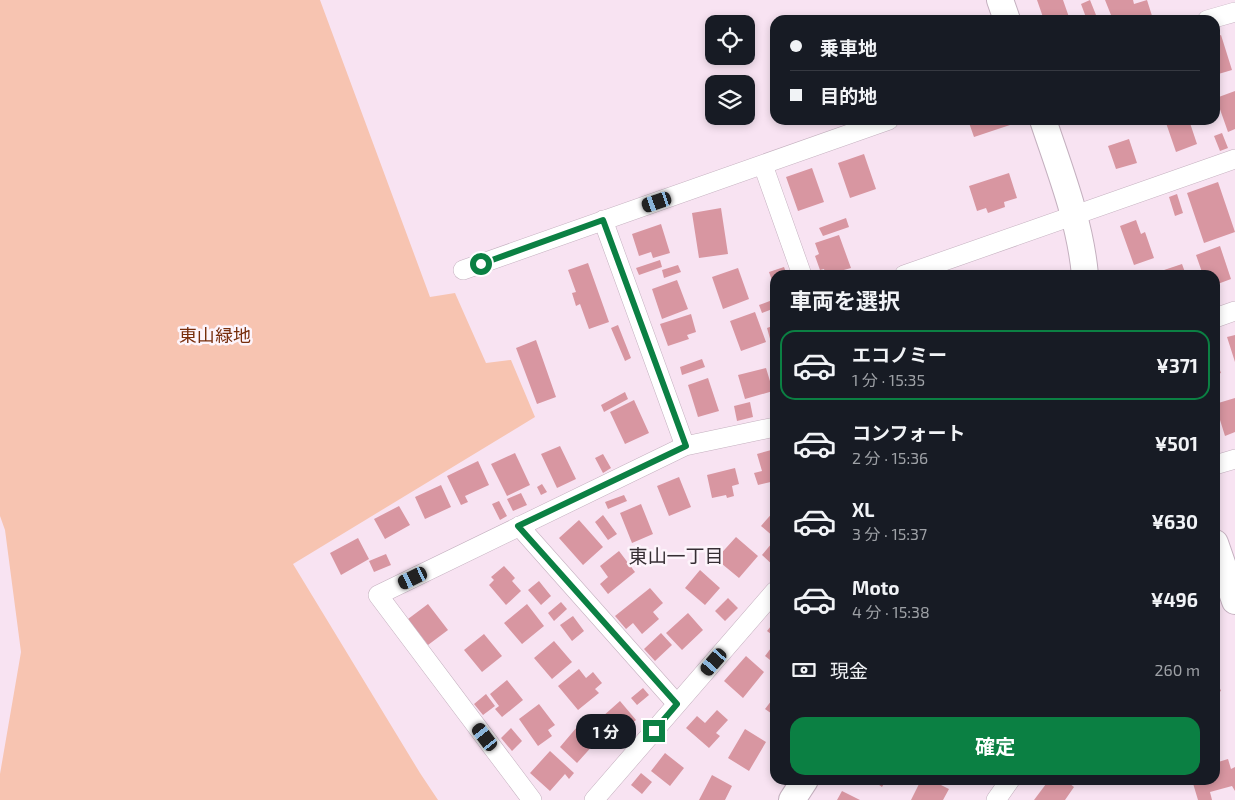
<!DOCTYPE html>
<html lang="ja">
<head>
<meta charset="utf-8">
<style>
	:root { --surface:#171b24; --page:#242831; --text:#f1f3f6; --muted:#9ea1a6; --line:#363941; --accent:#0b8043 }
	body { margin:0; font-family:"Exo 2","Noto Sans JP",sans-serif; background:var(--page); color:var(--text); height:100vh; display:flex; flex-direction:column; font-size:19px; white-space:nowrap }
	* { box-sizing:border-box; margin:0 }
	p { font-size:16px; color:var(--muted) }
	.icon { flex:none; width:28px; height:28px; fill:none; stroke:currentColor; stroke-width:2; stroke-linecap:round; stroke-linejoin:round }
	.map { position:relative; flex:1; overflow:hidden }
	.side { position:absolute; left:770px; top:270px; width:450px; height:515px; display:flex; flex-direction:column; background:var(--surface); border-radius:15px; box-shadow:0 2px 8px #0003 }
	.side>* { flex:none }
	.guide { position:absolute; left:770px; top:15px; width:450px; height:110px; border-radius:15px; box-shadow:0 2px 8px #0003; display:grid; align-content:center; height:110px; padding:0 20px; background:var(--surface) }
	.buttons { position:absolute; left:705px; top:15px; display:grid; gap:10px }
	.buttons a { display:grid; place-items:center; width:50px; height:50px; border-radius:10px; background:var(--surface); box-shadow:0 2px 8px #0003; font-size:25px }
	.end { position:absolute; width:22px; height:22px; margin:-11px; border:6px solid #0b8043; background:#fff; box-shadow:0 0 0 2px #fff }
	.from { border-radius:50% }
	.bubble { position:absolute; height:35px; border-radius:15px; background:var(--surface); box-shadow:0 2px 8px #0003; font-size:16px; font-weight:700; line-height:35px; text-align:center }
	.car { position:absolute; width:15px; height:30px; margin:-15px -8px; border-radius:6px; box-shadow:0 0 4px 1px #0007; background:linear-gradient(#222 24%,#8ab4d8 0 40%,#222 0 76%,#8ab4d8 0 86%,#222 0) }
	.guide b { display:flex; align-items:center; gap:18px; height:48px; font-size:19px }
	.guide b+b { border-top:1px solid var(--line) }
	.guide i { width:12px; height:12px; background:var(--text) }
	ul { padding:0; list-style:none }
	li { display:flex; align-items:center; gap:15px; height:70px; margin:0 10px 8px; padding:0 10px; border:2px solid transparent; border-radius:15px }
	li div { flex:1 }
	li b { display:block; font-size:19px }
	li em { font-style:normal; font-weight:700 }
	li.active { border-color:var(--accent) }
	li>.icon { width:45px; height:45px; stroke-width:1.5 }
	h2 { padding:0 20px; font-size:22px; line-height:60px }
	.pay { display:flex; align-items:center; gap:12px; height:55px; padding:0 20px; font-size:19px }
	.pay p { margin-inline-start:auto }
	.button { display:flex; gap:10px; margin-top:auto; padding:10px 20px }
	.button a { flex:1; height:58px; border-radius:15px; background:var(--accent); color:#fff; font-size:20px; font-weight:700; line-height:58px; text-align:center }
	.map>svg:first-child { display:block }
	.green { fill:#f7c4b1 }
	.building { fill:#d896a1 }
	.lines { fill:none; stroke-linecap:round; stroke-linejoin:round }
	.street-casing { stroke:#c4b0bf; stroke-width:20 }
	.secondary-casing { stroke:#c4b0bf; stroke-width:28 }
	.street { stroke:#fff; stroke-width:19 }
	.secondary { stroke:#fff; stroke-width:26 }
	.route { stroke:#0b8043; stroke-width:6 }
	.labels { text-anchor:middle; dominant-baseline:central; stroke-width:5; stroke-linejoin:round; paint-order:stroke }
	.park-label { font-size:18px; fill:#772e0c; stroke:#fdf4fb }
	.neighbourhood-label { font-size:19px; fill:#362e34; stroke:#fdf4fb }
</style>
</head>
<body>
<div class="map">
<svg width="1235" height="800" viewBox="0 0 1235 800">
	<rect width="100%" height="100%" fill="#f8e3f2"/>
	<path class="green" d="M 0,0 L 320,0 L 430,297 L 455,293 L 486,363 L 511,360 L 535,417 L 293,564 L 420,773 L 438,800 L 0,800 L 0,774 L 21,652 L 5,530 L 0,516 Z"/>
	<path class="building" d="M 1037,0 L 1063,0 L 1070,20 L 1044,20 Z
		M 1090,0 L 1098,20 L 1087,20 L 1081,4 Z
		M 1105,0 L 1133,0 L 1134,4 L 1147,0 L 1153,19 L 1113,20 Z
		M 1221,35 L 1232,70 L 1215,75 L 1215,37 Z
		M 1235,91 L 1235,129 L 1228,132 L 1216,98 Z
		M 968,120 L 1011,120 L 1013,124 L 974,137 Z
		M 1165,120 L 1189,120 L 1197,144 L 1176,152 Z
		M 1222,133 L 1228,148 L 1220,151 L 1214,136 Z
		M 1129,139 L 1137,163 L 1116,169 L 1108,146 Z
		M 864,154 L 876,189 L 850,198 L 838,163 Z
		M 812,168 L 824,202 L 798,211 L 786,177 Z
		M 1009,173 L 1017,198 L 1004,202 L 1005,207 L 988,213 L 986,208 L 977,211 L 969,186 Z
		M 1218,182 L 1235,232 L 1204,243 L 1187,193 Z
		M 1177,194 L 1183,213 L 1175,216 L 1169,197 Z
		M 721,208 L 728,254 L 699,258 L 692,213 Z
		M 846,218 L 849,227 L 823,236 L 819,228 Z
		M 1136,220 L 1141,234 L 1145,232 L 1154,258 L 1134,265 L 1120,226 Z
		M 661,224 L 670,253 L 653,258 L 651,252 L 639,256 L 632,234 Z
		M 839,235 L 851,268 L 826,275 L 824,269 L 820,270 L 815,256 L 819,254 L 815,243 Z
		M 1220,246 L 1231,279 L 1215,285 L 1215,275 L 1203,275 L 1196,255 Z
		M 660,260 L 662,267 L 639,275 L 636,268 Z
		M 588,263 L 609,322 L 589,329 L 580,304 L 576,306 L 572,293 L 576,292 L 568,270 Z
		M 1182,264 L 1186,275 L 1149,275 Z
		M 678,265 L 681,272 L 664,278 L 662,270 Z
		M 784,267 L 787,275 L 775,275 L 775,289 L 769,272 Z
		M 738,268 L 749,299 L 723,309 L 712,277 Z
		M 677,280 L 688,309 L 662,319 L 652,289 Z
		M 775,299 L 775,308 L 762,313 L 759,305 Z
		M 755,312 L 766,342 L 741,351 L 730,321 Z
		M 691,314 L 696,332 L 687,335 L 689,339 L 668,346 L 660,324 Z
		M 618,325 L 631,358 L 625,361 L 611,328 Z
		M 775,325 L 775,345 L 772,346 L 767,328 Z
		M 1235,335 L 1235,362 L 1227,337 Z
		M 536,340 L 556,397 L 537,404 L 516,348 Z
		M 1215,357 L 1221,373 L 1215,375 Z
		M 702,359 L 705,367 L 682,375 L 680,367 Z
		M 766,368 L 773,391 L 745,399 L 738,375 Z
		M 708,378 L 719,411 L 698,417 L 688,385 Z
		M 625,392 L 628,399 L 604,412 L 601,405 Z
		M 1235,398 L 1235,432 L 1225,436 L 1215,404 Z
		M 634,400 L 649,433 L 625,444 L 610,412 Z
		M 750,402 L 753,417 L 737,421 L 734,406 Z
		M 560,446 L 576,479 L 557,488 L 541,454 Z
		M 775,449 L 775,481 L 758,485 L 754,473 L 762,471 L 757,454 Z
		M 515,453 L 530,485 L 507,496 L 491,464 Z
		M 603,454 L 611,468 L 603,473 L 595,458 Z
		M 478,461 L 489,485 L 465,496 L 468,502 L 461,505 L 447,476 Z
		M 735,468 L 739,484 L 732,486 L 734,496 L 727,498 L 726,495 L 712,498 L 707,475 Z
		M 679,477 L 691,507 L 669,516 L 657,486 Z
		M 542,484 L 547,492 L 541,495 L 537,487 Z
		M 441,485 L 451,507 L 425,519 L 415,497 Z
		M 521,493 L 527,505 L 513,511 L 507,499 Z
		M 624,495 L 627,501 L 608,509 L 605,502 Z
		M 499,501 L 507,516 L 500,520 L 492,504 Z
		M 641,504 L 653,534 L 632,543 L 620,513 Z
		M 399,506 L 410,525 L 385,539 L 374,519 Z
		M 775,510 L 775,538 L 761,526 Z
		M 603,515 L 617,534 L 608,540 L 595,522 Z
		M 579,520 L 603,547 L 583,565 L 559,538 Z
		M 736,537 L 758,556 L 739,578 L 716,559 Z
		M 358,538 L 369,559 L 341,575 L 330,553 Z
		M 772,543 L 775,546 L 775,567 L 762,555 Z
		M 619,551 L 635,572 L 608,594 L 600,584 L 608,577 L 600,566 Z
		M 386,554 L 391,565 L 374,572 L 369,561 Z
		M 504,566 L 515,578 L 512,581 L 521,591 L 506,605 L 489,585 L 494,580 L 491,577 Z
		M 700,570 L 720,588 L 705,605 L 685,588 Z
		M 539,581 L 551,596 L 541,605 L 528,590 Z
		M 650,588 L 663,603 L 653,612 L 659,619 L 642,634 L 633,623 L 626,629 L 615,616 Z
		M 728,598 L 738,608 L 725,621 L 715,611 Z
		M 561,602 L 567,609 L 554,621 L 548,613 Z
		M 428,604 L 448,630 L 428,645 L 408,619 Z
		M 527,604 L 544,626 L 522,644 L 504,623 Z
		M 688,613 L 703,630 L 682,650 L 666,633 Z
		M 573,616 L 584,631 L 572,641 L 560,625 Z
		M 775,621 L 775,637 L 767,631 Z
		M 661,633 L 672,645 L 655,661 L 644,649 Z
		M 484,634 L 502,656 L 482,672 L 464,650 Z
		M 554,641 L 572,662 L 552,679 L 534,658 Z
		M 771,648 L 775,652 L 775,664 L 765,656 Z
		M 746,656 L 764,672 L 743,698 L 724,681 Z
		M 579,669 L 586,678 L 593,672 L 602,683 L 595,689 L 599,693 L 578,710 L 558,686 Z
		M 1215,677 L 1221,691 L 1215,694 Z
		M 507,680 L 523,700 L 502,717 L 495,709 L 499,706 L 490,694 Z
		M 643,688 L 649,695 L 637,705 L 631,698 Z
		M 486,694 L 495,706 L 483,715 L 474,704 Z
		M 775,696 L 775,716 L 765,709 Z
		M 620,701 L 636,720 L 619,735 L 602,717 Z
		M 539,704 L 555,725 L 548,730 L 552,736 L 538,746 L 519,719 Z
		M 717,710 L 728,720 L 716,733 L 720,736 L 709,748 L 686,728 L 697,716 L 705,723 Z
		M 577,727 L 595,743 L 577,763 L 560,747 Z
		M 511,728 L 522,741 L 512,751 L 501,738 Z
		M 745,729 L 766,742 L 749,771 L 728,758 Z
		M 550,751 L 574,773 L 569,779 L 565,774 L 550,791 L 530,773 Z
		M 665,753 L 684,768 L 670,786 L 651,771 Z
		M 1228,759 L 1231,769 L 1235,767 L 1235,791 L 1232,786 L 1210,792 L 1212,800 L 1198,800 L 1192,780 L 1215,780 L 1215,763 Z
		M 641,773 L 652,782 L 642,794 L 631,785 Z
		M 712,775 L 732,786 L 725,800 L 699,800 Z
		M 872,780 L 886,780 L 882,787 Z
		M 921,780 L 931,780 L 949,789 L 943,800 L 911,800 Z
		M 1049,780 L 1065,780 L 1074,787 L 1065,800 L 1034,800 Z
		M 842,791 L 860,800 L 837,800 Z"/>
	<g class="lines">
		<defs>
			<path id="street" d="M 1207,20 L 1235,12
				M 763,165 L 802,275
				M 603,220 L 685,446
				M 463,270 L 889,120
				M 904,275 L 1235,159
				M 1215,318 L 1235,311
				M 1215,465 L 1235,459
				M 519,526 L 677,704
				M 532,800 L 378,595 L 685,446 L 775,427
				M 594,800 L 775,591
				M 996,800 L 1010,780"/>
			<path id="secondary" d="M 1000,0 L 1007,20
				M 1043,120 C 1060,171 1080,221 1085,275
				M 1215,543 L 1235,601
				M 792,800 L 805,780"/>
		</defs>
		<use href="#street" class="street-casing"/>
		<use href="#secondary" class="secondary-casing"/>
		<use href="#street" class="street"/>
		<use href="#secondary" class="secondary"/>
	</g>
	<g class="lines">
		<path class="route" d="M 481,264 L 603,220 L 686,446 L 518,526 L 677,704 L 654,731"/>
	</g>
	<g class="labels">
		<g class="park-label">
			<text x="215" y="335">東山緑地</text>
		</g>
		<g class="neighbourhood-label">
			<text x="676" y="555">東山一丁目</text>
		</g>
	</g>
</svg>
<div class="buttons">
<a><svg class="icon" aria-label="locate" viewBox="0 0 24 24"><circle cx="12" cy="12" r="6"/><path d="M12 2v4M12 18v4M2 12h4M18 12h4"/></svg></a>
<a><svg class="icon" aria-label="layers" viewBox="0 0 24 24"><path d="M12 4l9 5-9 5-9-5zM3 14l9 5 9-5"/></svg></a>
</div>
<i class="end from" style="left:481px;top:264px"></i>
<i class="end" style="left:654px;top:731px"></i>
<div class="bubble" style="left:576px;top:714px;width:60px">1 分</div>
<i class="car" style="left:657px;top:202px;rotate:251deg"></i>
<i class="car" style="left:413px;top:578px;rotate:244deg"></i>
<i class="car" style="left:714px;top:662px;rotate:221deg"></i>
<i class="car" style="left:485px;top:737px;rotate:323deg"></i>
<div class="guide">
<b><i class="from"></i>乗車地</b>
<b><i></i>目的地</b>
</div>
<section class="side">
<h2>車両を選択</h2>
<ul>
<li class="active"><svg class="icon" aria-label="car" viewBox="0 0 24 24"><path d="M5 17H2v-5l4-1 3-4h7l3 4 3 1v5h-3M9 17h6M6 11h13"/><circle cx="7" cy="17" r="2"/><circle cx="17" cy="17" r="2"/></svg><div><b>エコノミー</b><p>1 分 · 15:35</p></div><em>¥371</em></li>
<li><svg class="icon" aria-label="car" viewBox="0 0 24 24"><path d="M5 17H2v-5l4-1 3-4h7l3 4 3 1v5h-3M9 17h6M6 11h13"/><circle cx="7" cy="17" r="2"/><circle cx="17" cy="17" r="2"/></svg><div><b>コンフォート</b><p>2 分 · 15:36</p></div><em>¥501</em></li>
<li><svg class="icon" aria-label="car" viewBox="0 0 24 24"><path d="M5 17H2v-5l4-1 3-4h7l3 4 3 1v5h-3M9 17h6M6 11h13"/><circle cx="7" cy="17" r="2"/><circle cx="17" cy="17" r="2"/></svg><div><b>XL</b><p>3 分 · 15:37</p></div><em>¥630</em></li>
<li><svg class="icon" aria-label="car" viewBox="0 0 24 24"><path d="M5 17H2v-5l4-1 3-4h7l3 4 3 1v5h-3M9 17h6M6 11h13"/><circle cx="7" cy="17" r="2"/><circle cx="17" cy="17" r="2"/></svg><div><b>Moto</b><p>4 分 · 15:38</p></div><em>¥496</em></li>
</ul>
<div class="pay"><svg class="icon" aria-label="cash" viewBox="0 0 24 24"><path d="M3 7h18v10H3z"/><circle cx="12" cy="12" r="2"/></svg>現金<p>260 m</p></div>
<div class="button"><a>確定</a></div>
</section>
</div>
</body>
</html>
